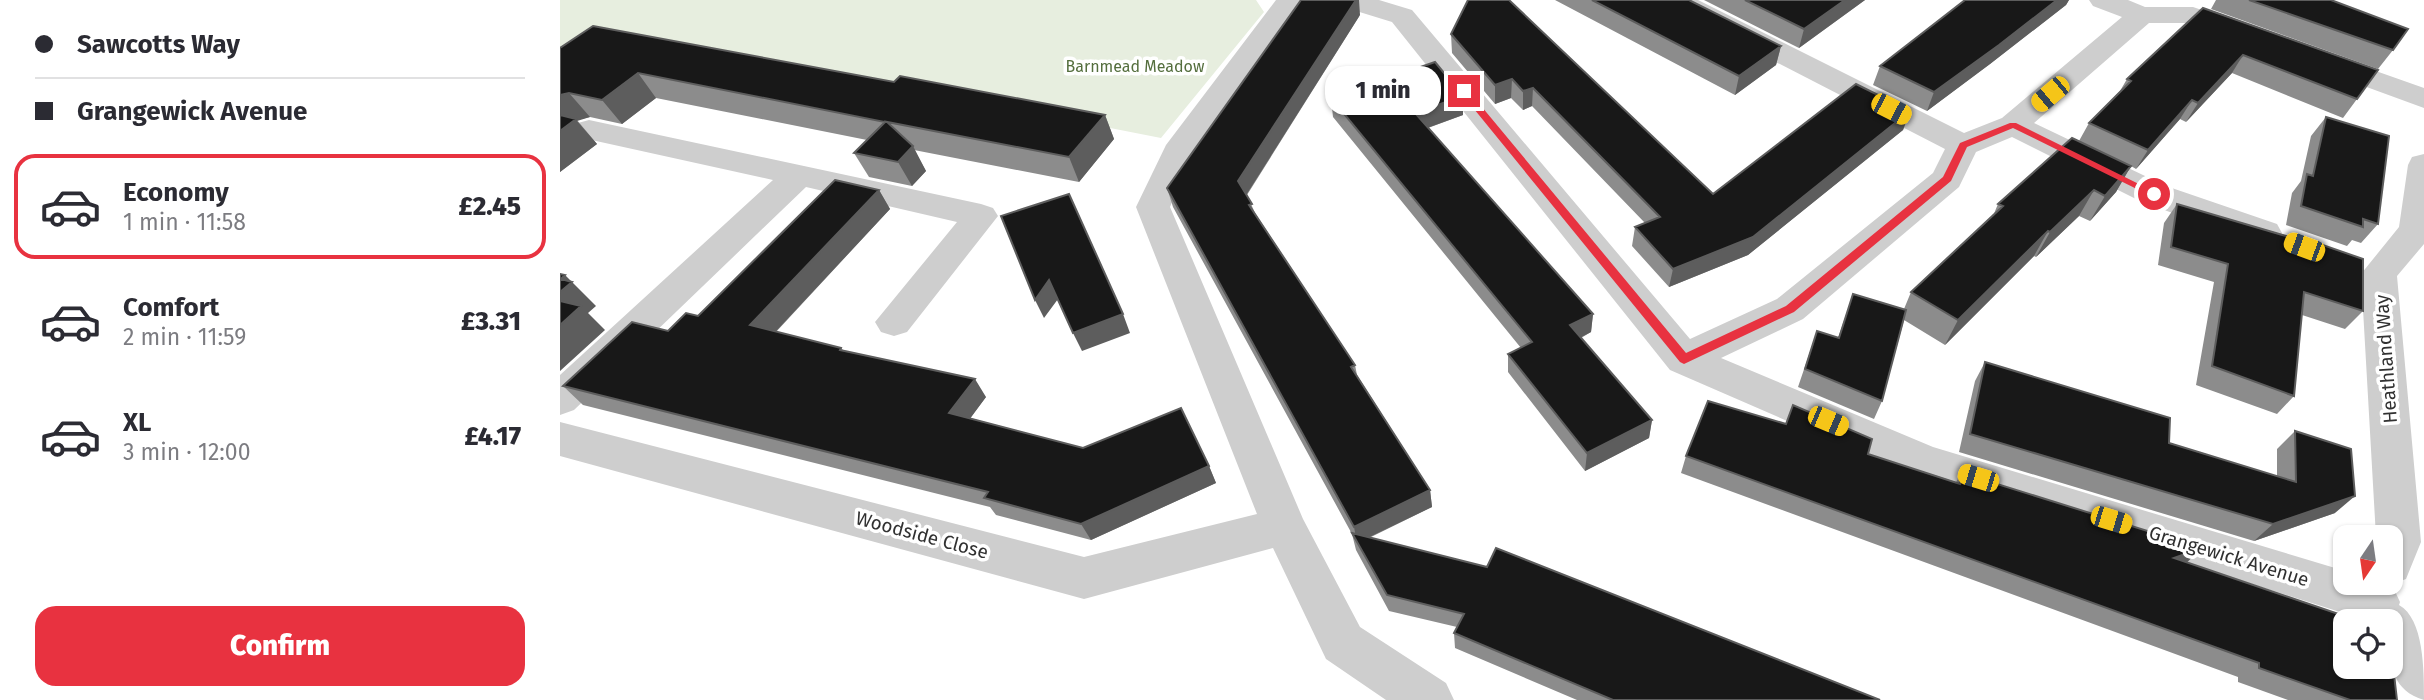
<!DOCTYPE html>
<html lang="en">
<head>
<meta charset="utf-8">
<style>
	:root { --surface:#fff; --page:#f7f7f7; --text:#2b2b33; --muted:#7c7c81; --line:#e1e1e2; --accent:#e83240 }
	body { margin:0; font-family:"Fira Sans",sans-serif; background:var(--page); color:var(--text); height:100vh; display:flex; flex-direction:column; font-size:26px; white-space:nowrap }
	* { box-sizing:border-box; margin:0 }
	p { font-size:23px; color:var(--muted) }
	.icon { flex:none; width:38px; height:38px; fill:none; stroke:currentColor; stroke-width:2; stroke-linecap:round; stroke-linejoin:round }
	.map { position:relative; flex:1; overflow:hidden }
	.side { display:flex; flex-direction:column; background:var(--surface); width:560px }
	.side>* { flex:none }
	.top-card { display:grid; align-content:center; height:154px; padding:0 35px; background:var(--surface) }
	.needle { width:46px; rotate:193deg }
	.buttons { position:absolute; left:1773px; top:525px; display:grid; gap:14px }
	.buttons a { display:grid; place-items:center; width:70px; height:70px; border-radius:14px; background:var(--surface); box-shadow:0 2px 5px #0004; font-size:35px }
	.end { position:absolute; width:32px; height:32px; margin:-16px; border:9px solid #e83240; background:#fff; box-shadow:0 0 0 4px #fff }
	.from { border-radius:50% }
	.bubble { position:absolute; height:49px; border-radius:21px; background:var(--surface); box-shadow:0 2px 5px #0004; font-size:23px; font-weight:800; line-height:49px; text-align:center }
	.car { position:absolute; width:21px; height:42px; margin:-21px -10px; border-radius:9px; box-shadow:0 0 5px 2px #0007; background:linear-gradient(#f5c518 24%,#345 0 40%,#f5c518 0 76%,#345 0 86%,#f5c518 0) }
	.top-card b { display:flex; align-items:center; gap:24px; height:66px; font-size:26px }
	.top-card b+b { border-top:2px solid var(--line) }
	.top-card i { width:18px; height:18px; background:var(--text) }
	ul { padding:0; list-style:none }
	li { display:flex; align-items:center; gap:21px; height:105px; margin:0 14px 10px; padding:0 21px; border:4px solid transparent; border-radius:21px }
	li div { flex:1 }
	li b { display:block; font-size:26px }
	li em { font-style:normal; font-weight:800 }
	li.active { border-color:var(--accent) }
	li>.icon { width:63px; height:63px; stroke-width:1.5 }
	.action { display:flex; gap:14px; margin-top:auto; padding:14px 35px }
	.action a { flex:1; height:80px; border-radius:21px; background:var(--accent); color:#fff; font-size:28px; font-weight:800; line-height:80px; text-align:center }
	main { display:flex; flex:1; min-height:0 }
	.map>svg:first-child { display:block }
	.green { fill:#e7eedf }
	.lines { fill:none; stroke-linecap:round; stroke-linejoin:round }
	.street { fill:#cecece; fill-rule:evenodd }
	.wall { fill:#8c8c8c }
	.shaded-wall { fill:#5d5d5d }
	.building { fill:#181818; stroke:#5d5d5d; stroke-width:2 }
	.route { fill:#e83240 }
	.labels { text-anchor:middle; dominant-baseline:central; stroke-width:7; stroke-linejoin:round; paint-order:stroke }
	.far-park-label { font-size:16px; fill:#546e3d; stroke:#fff }
	.street-label { font-size:19px; fill:#313131; stroke:#fff }
</style>
</head>
<body>
<main>
<section class="side">
<div class="top-card">
<b><i class="from"></i>Sawcotts Way</b>
<b><i></i>Grangewick Avenue</b>
</div>
<ul>
<li class="active"><svg class="icon" aria-label="car" viewBox="0 0 24 24"><path d="M5 17H2v-5l4-1 3-4h7l3 4 3 1v5h-3M9 17h6M6 11h13"/><circle cx="7" cy="17" r="2"/><circle cx="17" cy="17" r="2"/></svg><div><b>Economy</b><p>1 min · 11:58</p></div><em>£2.45</em></li>
<li><svg class="icon" aria-label="car" viewBox="0 0 24 24"><path d="M5 17H2v-5l4-1 3-4h7l3 4 3 1v5h-3M9 17h6M6 11h13"/><circle cx="7" cy="17" r="2"/><circle cx="17" cy="17" r="2"/></svg><div><b>Comfort</b><p>2 min · 11:59</p></div><em>£3.31</em></li>
<li><svg class="icon" aria-label="car" viewBox="0 0 24 24"><path d="M5 17H2v-5l4-1 3-4h7l3 4 3 1v5h-3M9 17h6M6 11h13"/><circle cx="7" cy="17" r="2"/><circle cx="17" cy="17" r="2"/></svg><div><b>XL</b><p>3 min · 12:00</p></div><em>£4.17</em></li>
</ul>
<div class="action"><a>Confirm</a></div>
</section>
<div class="map">
<svg width="1864" height="700" viewBox="0 0 1864 700">
	<rect width="100%" height="100%" fill="#fff"/>
	<path class="green" d="M 0,0 L 696,0 L 704,12 L 601,138 L 331,85 L 0,71 Z"/>
	<g class="lines">
		<path class="street" d="M 716,0 L 744,0 L 632,154 L 610,207 L 743,519 L 800,627 L 886,683 L 894,700 L 826,700 L 766,659 L 713,548 L 524,599 L 0,456 L 0,422 L 524,557 L 697,514 L 576,207 L 606,145 Z
			M 776,0 L 819,0 L 852,10 L 1130,339 L 1217,299 L 1373,173 L 1385,149 L 1107,6 L 1103,0 L 1138,0 L 1404,133 L 1442,118 L 1562,17 L 1533,6 L 1529,0 L 1568,0 L 1585,7 L 1633,7 L 1695,28 L 1699,34 L 1695,40 L 1685,43 L 1675,40 L 1630,23 L 1589,23 L 1474,123 L 1606,186 L 1717,224 L 1722,233 L 1717,242 L 1705,245 L 1693,242 L 1582,202 L 1452,137 L 1416,152 L 1399,187 L 1243,319 L 1161,358 L 1373,447 L 1785,571 L 1785,583 L 1823,583 L 1833,587 L 1840,602 L 1839,605 C 1864,619 1864,670 1864,700 C 1826,689 1830,654 1830,621 L 1808,621 L 1349,474 L 1110,370 L 832,22 L 780,6 Z
			M 1762,52 L 1864,88 L 1864,108 L 1752,67 L 1747,61 L 1752,55 Z
			M 29,120 L 421,204 L 433,208 L 438,216 L 347,332 L 334,336 L 321,332 L 315,322 L 397,222 L 246,187 L 14,410 L 0,415 L 0,375 L 213,180 L 18,137 L 13,130 L 18,123 Z
			M 1864,154 L 1864,244 L 1837,276 L 1861,542 L 1846,579 L 1830,585 L 1823,583 L 1830,583 L 1830,537 L 1816,537 L 1801,274 L 1839,227 L 1848,165 L 1852,157 Z"/>
	</g>
	<path class="wall" d="M 995,0 L 1129,0 L 1221,46 L 1216,65 L 1175,95 Z
		M 1144,0 L 1305,0 L 1239,48 Z
		M 1405,0 L 1509,0 L 1506,5 L 1430,64 L 1367,111 L 1313,85 L 1320,66 Z
		M 1656,0 L 1771,0 L 1833,50 L 1818,69 L 1651,9 Z
		M 1643,8 L 1797,99 L 1783,118 L 1672,73 L 1626,122 L 1620,119 L 1576,169 L 1571,166 L 1556,192 L 1530,221 L 1519,216 L 1476,257 L 1474,256 L 1385,345 L 1344,320 L 1322,401 L 1314,419 L 1238,387 L 1257,331 L 1278,338 L 1293,294 L 1344,309 L 1351,292 L 1433,216 L 1438,204 L 1519,141 L 1529,123 L 1560,91 L 1567,79 Z
		M 800,15 L 687,195 L 695,213 L 795,365 L 797,375 L 870,490 L 872,507 L 809,538 L 1320,700 L 1017,700 L 895,648 L 894,633 L 897,627 L 829,611 L 796,550 L 792,534 L 613,207 L 607,188 Z
		M 891,34 L 1153,194 L 1350,111 L 1343,130 L 1188,255 L 1109,287 L 1072,246 L 1075,227 L 1085,223 L 972,106 L 963,110 L 951,98 L 935,104 L 892,53 Z
		M 0,48 L 334,82 L 545,115 L 554,139 L 519,182 L 354,150 L 366,171 L 352,186 L 309,177 L 294,153 L 307,140 L 96,98 L 62,124 L 30,117 L 17,120 L 37,144 L 0,172 Z
		M 771,98 L 903,115 L 868,128 L 1033,314 L 1031,332 L 1021,338 L 1092,420 L 1089,438 L 1025,471 L 948,372 L 948,354 L 961,348 L 773,117 Z
		M 1766,117 L 1818,224 L 1801,243 L 1792,240 L 1787,246 L 1726,225 L 1732,193 L 1741,181 L 1751,136 Z
		M 319,190 L 330,209 L 216,332 L 281,348 L 283,350 L 426,397 L 410,418 L 523,448 L 649,466 L 656,483 L 531,540 L 436,515 L 430,507 L 23,405 L 3,386 L 138,316 Z
		M 1617,204 L 1735,238 L 1737,236 L 1803,311 L 1785,329 L 1742,315 L 1734,396 L 1717,414 L 1636,385 L 1654,282 L 1598,265 L 1604,223 Z
		M 1425,362 L 1609,443 L 1717,477 L 1717,449 L 1735,431 L 1775,513 L 1694,541 L 1399,452 L 1415,381 Z
		M 1233,405 L 1308,454 L 1396,482 L 1402,473 L 1642,548 L 1627,562 L 1837,700 L 1728,700 L 1678,682 L 1678,677 L 1121,473 L 1126,456 L 1226,424 Z"/>
	<path class="shaded-wall" d="M 796,0 L 799,0 L 800,15 L 683,200 L 678,181 Z
		M 1285,0 L 1305,0 L 1239,48 L 1244,29 Z
		M 1497,0 L 1509,0 L 1506,5 L 1430,64 L 1367,111 L 1374,92 Z
		M 1221,46 L 1216,65 L 1175,95 L 1179,76 Z
		M 1683,55 L 1672,73 L 1626,122 L 1638,103 Z
		M 78,73 L 96,98 L 62,124 L 42,100 Z
		M 952,79 L 951,98 L 935,104 L 935,85 Z
		M 973,88 L 972,106 L 963,110 L 963,91 Z
		M 9,93 L 30,117 L 17,121 L 37,144 L 0,172 L 0,95 Z
		M 903,96 L 903,115 L 856,132 L 855,113 Z
		M 1632,100 L 1620,119 L 1576,169 L 1588,150 Z
		M 1350,111 L 1343,130 L 1188,255 L 1109,287 L 1113,269 Z
		M 545,115 L 554,139 L 519,182 L 509,157 Z
		M 353,146 L 366,171 L 352,186 L 338,162 Z
		M 1571,166 L 1556,192 L 1530,221 L 1545,196 Z
		M 319,190 L 330,209 L 205,343 L 190,325 Z
		M 1534,190 L 1519,216 L 1476,257 L 1490,232 Z
		M 1488,231 L 1474,256 L 1385,345 L 1398,320 Z
		M 5,275 L 36,306 L 28,313 L 45,330 L 0,371 L 0,292 L 1,279 Z
		M 489,280 L 498,299 L 484,318 L 475,300 Z
		M 563,314 L 570,333 L 522,351 L 513,333 Z
		M 1033,314 L 1031,332 L 1008,344 L 1010,325 Z
		M 415,379 L 426,397 L 401,431 L 389,413 Z
		M 1092,420 L 1089,438 L 1025,471 L 1027,453 Z
		M 649,466 L 656,483 L 531,540 L 521,524 Z
		M 870,490 L 872,507 L 797,543 L 794,527 Z
		M 1795,496 L 1775,513 L 1694,541 L 1713,524 Z
		M 1642,548 L 1624,565 L 1614,558 Z"/>
	<path class="building" d="M 741,0 L 796,0 L 678,181 L 692,204 L 689,205 L 795,365 L 791,367 L 870,490 L 794,527 L 607,188 Z
		M 908,0 L 949,0 L 1153,194 L 1296,84 L 1350,111 L 1193,237 L 1113,269 L 1075,227 L 1100,217 L 973,88 L 963,91 L 952,79 L 935,85 L 891,34 Z
		M 1032,0 L 1129,0 L 1221,46 L 1179,76 Z
		M 1185,0 L 1285,0 L 1244,29 Z
		M 1405,0 L 1497,0 L 1439,45 L 1374,92 L 1320,66 Z
		M 1689,0 L 1771,0 L 1848,29 L 1833,50 Z
		M 1643,8 L 1818,70 L 1797,99 L 1683,55 L 1638,103 L 1632,100 L 1588,150 L 1529,123 L 1571,81 L 1567,79 Z
		M 33,26 L 334,82 L 340,76 L 545,115 L 509,157 L 327,122 L 353,146 L 338,162 L 294,153 L 325,122 L 78,73 L 42,100 L 9,93 L 0,95 L 0,48 Z
		M 875,62 L 903,96 L 855,113 L 1033,314 L 1010,325 L 1092,420 L 1027,453 L 948,354 L 972,342 L 771,98 Z
		M 0,115 L 16,119 L 0,131 Z
		M 1766,117 L 1829,136 L 1818,224 L 1803,219 L 1803,227 L 1741,206 L 1747,174 L 1753,176 Z
		M 1512,138 L 1571,166 L 1545,196 L 1534,190 L 1490,232 L 1488,231 L 1398,320 L 1351,292 L 1443,206 L 1438,204 Z
		M 275,180 L 319,190 L 190,325 L 281,348 L 280,350 L 415,379 L 389,413 L 523,448 L 621,408 L 649,466 L 521,524 L 424,498 L 428,492 L 3,386 L 72,322 L 108,331 L 126,313 L 138,316 Z
		M 509,194 L 563,314 L 513,333 L 489,280 L 475,300 L 441,216 Z
		M 1617,204 L 1736,239 L 1737,236 L 1803,259 L 1803,311 L 1744,292 L 1734,396 L 1652,366 L 1668,264 L 1611,247 Z
		M 0,274 L 5,275 L 1,279 L 12,282 L 0,292 Z
		M 1293,294 L 1346,310 L 1322,401 L 1245,369 L 1257,331 L 1279,338 Z
		M 0,301 L 21,306 L 0,325 Z
		M 1425,362 L 1610,418 L 1609,443 L 1736,482 L 1735,431 L 1791,449 L 1795,496 L 1713,524 L 1410,434 Z
		M 1148,401 L 1226,424 L 1233,405 L 1312,439 L 1308,454 L 1400,484 L 1402,473 L 1642,548 L 1614,558 L 1799,621 L 1785,621 L 1785,667 L 1830,667 L 1830,640 L 1837,700 L 1790,700 L 1699,668 L 1699,663 L 1126,456 Z
		M 792,533 L 927,567 L 936,548 L 1320,700 L 1053,700 L 894,633 L 904,614 L 827,595 Z"/>
	<path class="route" d="M 901,89 L 907,89 L 1126,353 L 1226,306 L 1383,177 L 1400,143 L 1450,123 L 1456,123 L 1599,194 L 1591,196 L 1453,128 L 1407,147 L 1391,181 L 1234,312 L 1124,364 L 1120,362 L 901,93 Z"/>
	<g class="labels">
		<g class="far-park-label">
			<text x="575" y="66">Barnmead Meadow</text>
		</g>
		<g class="street-label">
			<text transform="translate(1826 359) rotate(-94)">Heathland Way</text>
			<text transform="translate(362 535) rotate(15)">Woodside Close</text>
			<text transform="translate(1669 556) rotate(17)">Grangewick Avenue</text>
		</g>
	</g>
</svg>
<div class="buttons">
<a><svg class="needle" viewBox="-14 -14 28 28"><path d="M0-13l5 13h-10z" fill="#e53935"/><path d="M0 13l5-13h-10z" fill="#7c7c81"/></svg></a>
<a><svg class="icon" aria-label="locate" viewBox="0 0 24 24"><circle cx="12" cy="12" r="6"/><path d="M12 2v4M12 18v4M2 12h4M18 12h4"/></svg></a>
</div>
<i class="end from" style="left:1594px;top:194px"></i>
<i class="end" style="left:904px;top:91px"></i>
<div class="bubble" style="left:765px;top:66px;width:116px">1 min</div>
<i class="car" style="left:1490px;top:94px;rotate:230deg"></i>
<i class="car" style="left:1331px;top:109px;rotate:117deg"></i>
<i class="car" style="left:1744px;top:247px;rotate:290deg"></i>
<i class="car" style="left:1268px;top:421px;rotate:113deg"></i>
<i class="car" style="left:1418px;top:478px;rotate:287deg"></i>
<i class="car" style="left:1551px;top:520px;rotate:107deg"></i>
</div>
</main>
</body>
</html>
